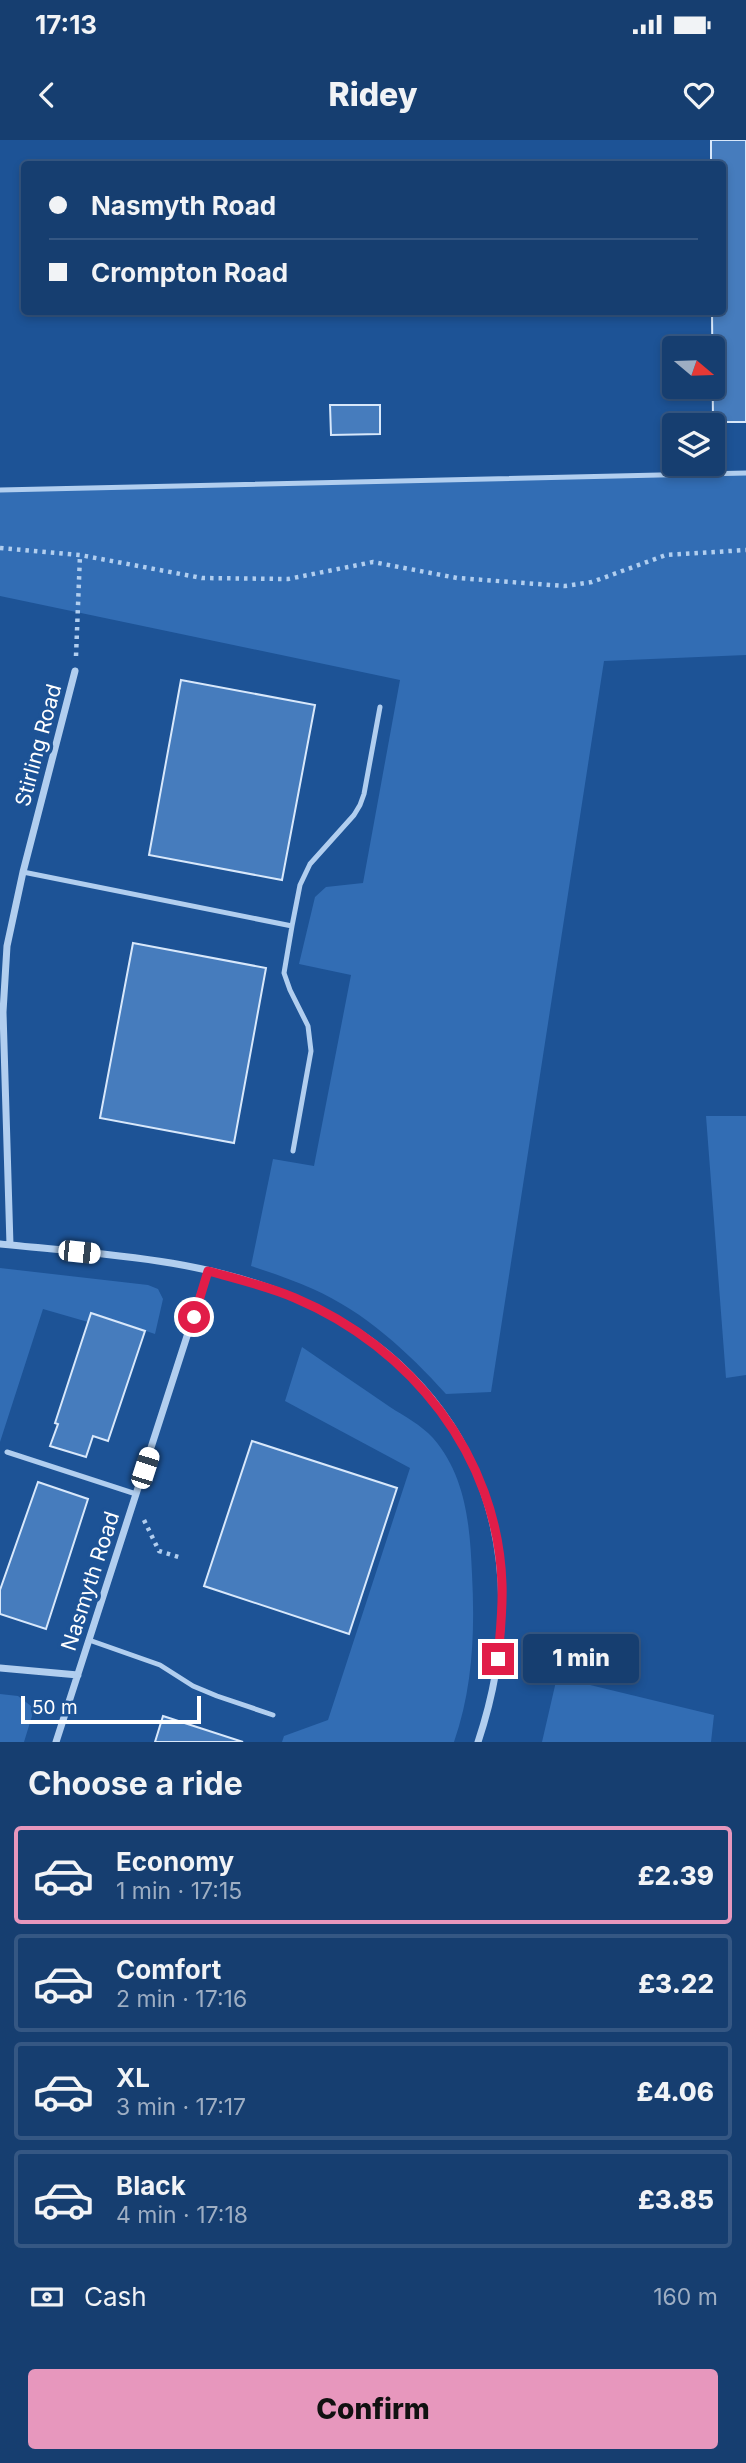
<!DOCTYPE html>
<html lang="en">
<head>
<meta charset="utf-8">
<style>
	:root { --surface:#163e70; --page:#234978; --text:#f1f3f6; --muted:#9eaec3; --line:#355783; --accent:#e797bd }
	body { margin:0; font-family:Inter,sans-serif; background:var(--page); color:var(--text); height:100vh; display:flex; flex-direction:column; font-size:26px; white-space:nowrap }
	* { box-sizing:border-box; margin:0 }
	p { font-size:23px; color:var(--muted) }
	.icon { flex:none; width:38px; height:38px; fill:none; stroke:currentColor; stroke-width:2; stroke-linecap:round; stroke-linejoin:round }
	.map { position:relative; height:1602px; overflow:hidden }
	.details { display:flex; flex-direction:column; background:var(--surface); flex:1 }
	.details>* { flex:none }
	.banner { position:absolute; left:21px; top:21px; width:705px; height:154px; border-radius:7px; box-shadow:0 4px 10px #0003,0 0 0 2px var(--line); display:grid; align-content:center; height:154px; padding:0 28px; background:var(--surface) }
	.needle { width:46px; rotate:109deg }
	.fabs { position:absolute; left:662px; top:196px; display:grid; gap:14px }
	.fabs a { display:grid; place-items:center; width:63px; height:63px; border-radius:7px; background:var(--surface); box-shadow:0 4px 10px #0003,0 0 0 2px var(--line); font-size:35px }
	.scale { position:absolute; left:21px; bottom:18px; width:180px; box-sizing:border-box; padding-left:7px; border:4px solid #fff; border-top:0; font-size:19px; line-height:24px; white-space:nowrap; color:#fff; -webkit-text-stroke:5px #1d5396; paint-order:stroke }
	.end { position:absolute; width:32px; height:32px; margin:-16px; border:9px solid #e11d48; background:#fff; box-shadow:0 0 0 4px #fff }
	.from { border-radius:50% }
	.bubble { position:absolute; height:49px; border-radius:7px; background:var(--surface); box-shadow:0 4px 10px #0003,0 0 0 2px var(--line); font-size:23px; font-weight:800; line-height:49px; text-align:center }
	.car { position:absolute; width:21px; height:42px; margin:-21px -10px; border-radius:9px; box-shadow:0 0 5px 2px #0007; background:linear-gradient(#fff 24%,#345 0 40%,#fff 0 76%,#345 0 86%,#fff 0) }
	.banner b { display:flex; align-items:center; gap:24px; height:66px; font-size:26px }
	.banner b+b { border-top:2px solid var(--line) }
	.banner i { width:18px; height:18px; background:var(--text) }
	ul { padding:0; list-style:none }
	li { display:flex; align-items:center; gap:21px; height:98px; margin:0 14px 10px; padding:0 14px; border:4px solid var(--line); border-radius:7px }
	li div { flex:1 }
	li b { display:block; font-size:26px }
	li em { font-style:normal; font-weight:800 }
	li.active { border-color:var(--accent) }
	li>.icon { width:63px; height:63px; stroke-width:1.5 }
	h2 { padding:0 28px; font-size:32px; line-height:84px }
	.pay { display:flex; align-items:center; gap:18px; height:77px; padding:0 28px; font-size:26px }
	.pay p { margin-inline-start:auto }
	.cta { display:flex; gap:14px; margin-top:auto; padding:14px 28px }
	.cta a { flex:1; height:80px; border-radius:7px; background:var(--accent); color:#111; font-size:28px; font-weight:800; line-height:80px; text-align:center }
	.status { display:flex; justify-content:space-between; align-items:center; height:49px; padding:0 35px; background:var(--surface); direction:ltr }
	.status svg { height:19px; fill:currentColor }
	header { display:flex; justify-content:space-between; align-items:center; height:91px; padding:0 28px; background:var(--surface); font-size:32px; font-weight:800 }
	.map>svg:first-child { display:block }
	.green { fill:#326db4 }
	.building { fill:#467cbd; stroke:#d8e8fb; stroke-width:2 }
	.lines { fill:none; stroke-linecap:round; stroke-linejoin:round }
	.path { stroke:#b1ceef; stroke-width:4.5; stroke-dasharray:3.5 5; stroke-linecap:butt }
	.service { stroke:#b1ceef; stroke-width:5 }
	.minor { stroke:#b1ceef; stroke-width:7 }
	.route { stroke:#e11d48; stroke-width:9 }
	.labels { text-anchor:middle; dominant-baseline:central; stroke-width:7; stroke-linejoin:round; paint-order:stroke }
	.street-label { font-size:21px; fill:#fff; stroke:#1d5396 }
</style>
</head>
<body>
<div class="status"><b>17:13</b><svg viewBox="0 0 49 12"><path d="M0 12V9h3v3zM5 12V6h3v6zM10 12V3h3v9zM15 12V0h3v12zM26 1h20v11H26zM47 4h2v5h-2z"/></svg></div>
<header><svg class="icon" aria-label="back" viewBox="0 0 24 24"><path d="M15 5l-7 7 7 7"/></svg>Ridey<svg class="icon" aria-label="heart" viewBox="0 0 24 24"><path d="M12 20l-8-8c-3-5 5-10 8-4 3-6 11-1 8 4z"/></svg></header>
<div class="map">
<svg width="746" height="1602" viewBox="0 0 746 1602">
	<rect width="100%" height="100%" fill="#1d5396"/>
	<path class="green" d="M 746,333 L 746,515 L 604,521 L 491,1252 L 446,1254 C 408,1212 365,1172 313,1149 C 293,1140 272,1133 251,1126 L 273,1019 L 314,1026 L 351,835 L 299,824 L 315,757 L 326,747 L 363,743 L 400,540 L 0,456 L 0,350 Z
		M 706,976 L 746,976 L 746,1235 L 726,1238 Z
		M 0,1128 L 148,1145 L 158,1149 L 163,1159 L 155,1194 L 92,1173 L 88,1182 L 43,1169 L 0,1302 Z
		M 302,1207 C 331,1227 361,1247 390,1267 C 404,1276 421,1285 433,1298 C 466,1336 470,1386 472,1434 C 475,1491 473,1547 454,1602 L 282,1602 L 284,1596 L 328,1580 L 410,1328 L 285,1261 Z
		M 557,1537 L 714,1575 L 711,1602 L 542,1602 Z
		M 0,1554 L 18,1556 L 31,1566 L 32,1576 L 24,1602 L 0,1602 Z"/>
	<path class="building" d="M 711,0 L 746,0 L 746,282 L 713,282 L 712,172 L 723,172 L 723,24 L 711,24 Z
		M 330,265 L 380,265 L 380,294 L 331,295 Z
		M 181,540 L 315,565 L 282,740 L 149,715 Z
		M 133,803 L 266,828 L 234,1003 L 100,978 Z
		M 91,1173 L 145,1191 L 108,1301 L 93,1296 L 86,1317 L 50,1306 L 58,1284 L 55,1283 Z
		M 252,1301 L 397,1348 L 349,1494 L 204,1446 Z
		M 38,1342 L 88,1359 L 46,1489 L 0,1474 L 0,1450 Z
		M 163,1576 L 243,1602 L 155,1602 Z"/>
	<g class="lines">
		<path class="path" d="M 0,408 L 80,415 L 202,438 L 288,439 L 373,422 L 457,438 L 565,446 L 592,442 L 666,415 L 746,410
			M 76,516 L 80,415
			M 144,1380 L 159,1411 L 182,1418"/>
		<path class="service" d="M 0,350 L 746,333
			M 23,732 L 292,786
			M 293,1011 L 311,911 L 308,886 L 290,850 L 284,833 L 292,786 L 300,745 L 310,724 L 354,675 L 360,665 L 364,654 L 380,567
			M 7,1312 L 136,1354
			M 89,1500 L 160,1525 L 193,1546 L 217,1556 L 273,1575"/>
		<path class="minor" d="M 0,1104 C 98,1114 203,1118 295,1158 C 481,1238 540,1417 478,1602
			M 10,1105 L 3,872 L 7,806 L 23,732 L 75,531
			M 0,1528 L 78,1535
			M 56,1602 L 208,1131"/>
	</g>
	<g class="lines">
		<path class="route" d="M 194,1177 L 208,1131 C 237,1139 267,1146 295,1158 C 411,1207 498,1316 502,1444 C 503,1469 500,1494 498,1519"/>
	</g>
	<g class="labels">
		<g class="street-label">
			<text transform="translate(38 605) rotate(-75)">Stirling Road</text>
			<text transform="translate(90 1441) rotate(-72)">Nasmyth Road</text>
		</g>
	</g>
</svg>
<div class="fabs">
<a><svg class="needle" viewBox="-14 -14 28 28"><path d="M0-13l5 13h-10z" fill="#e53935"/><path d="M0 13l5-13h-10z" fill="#9eaec3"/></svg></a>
<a><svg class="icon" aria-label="layers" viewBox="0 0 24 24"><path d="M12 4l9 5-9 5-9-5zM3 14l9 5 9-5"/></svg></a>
</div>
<div class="scale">50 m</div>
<i class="end from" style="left:194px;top:1177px"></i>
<i class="end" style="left:498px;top:1519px"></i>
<div class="bubble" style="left:523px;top:1494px;width:116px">1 min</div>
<i class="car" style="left:79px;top:1112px;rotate:96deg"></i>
<i class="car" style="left:145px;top:1328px;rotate:18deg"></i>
<div class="banner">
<b><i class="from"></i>Nasmyth Road</b>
<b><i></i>Crompton Road</b>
</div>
</div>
<section class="details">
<h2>Choose a ride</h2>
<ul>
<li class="active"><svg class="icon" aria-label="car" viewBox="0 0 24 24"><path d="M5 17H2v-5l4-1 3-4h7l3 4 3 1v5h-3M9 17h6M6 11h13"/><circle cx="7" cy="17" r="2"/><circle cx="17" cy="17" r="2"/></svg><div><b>Economy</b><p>1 min · 17:15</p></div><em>£2.39</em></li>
<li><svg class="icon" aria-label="car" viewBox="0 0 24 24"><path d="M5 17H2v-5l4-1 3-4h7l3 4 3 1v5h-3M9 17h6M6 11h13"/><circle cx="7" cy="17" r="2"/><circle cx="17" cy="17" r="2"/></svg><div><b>Comfort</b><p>2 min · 17:16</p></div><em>£3.22</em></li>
<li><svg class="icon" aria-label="car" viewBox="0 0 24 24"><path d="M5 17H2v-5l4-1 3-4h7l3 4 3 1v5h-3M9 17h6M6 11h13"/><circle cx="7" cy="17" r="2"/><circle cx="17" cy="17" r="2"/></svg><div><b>XL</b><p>3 min · 17:17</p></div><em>£4.06</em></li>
<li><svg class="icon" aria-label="car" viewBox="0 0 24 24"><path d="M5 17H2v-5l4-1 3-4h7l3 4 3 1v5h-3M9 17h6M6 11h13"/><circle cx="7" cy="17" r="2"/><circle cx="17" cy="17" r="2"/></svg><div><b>Black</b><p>4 min · 17:18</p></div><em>£3.85</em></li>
</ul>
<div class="pay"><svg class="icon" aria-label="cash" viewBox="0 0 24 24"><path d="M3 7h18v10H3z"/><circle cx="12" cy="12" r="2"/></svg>Cash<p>160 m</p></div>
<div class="cta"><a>Confirm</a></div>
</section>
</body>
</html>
